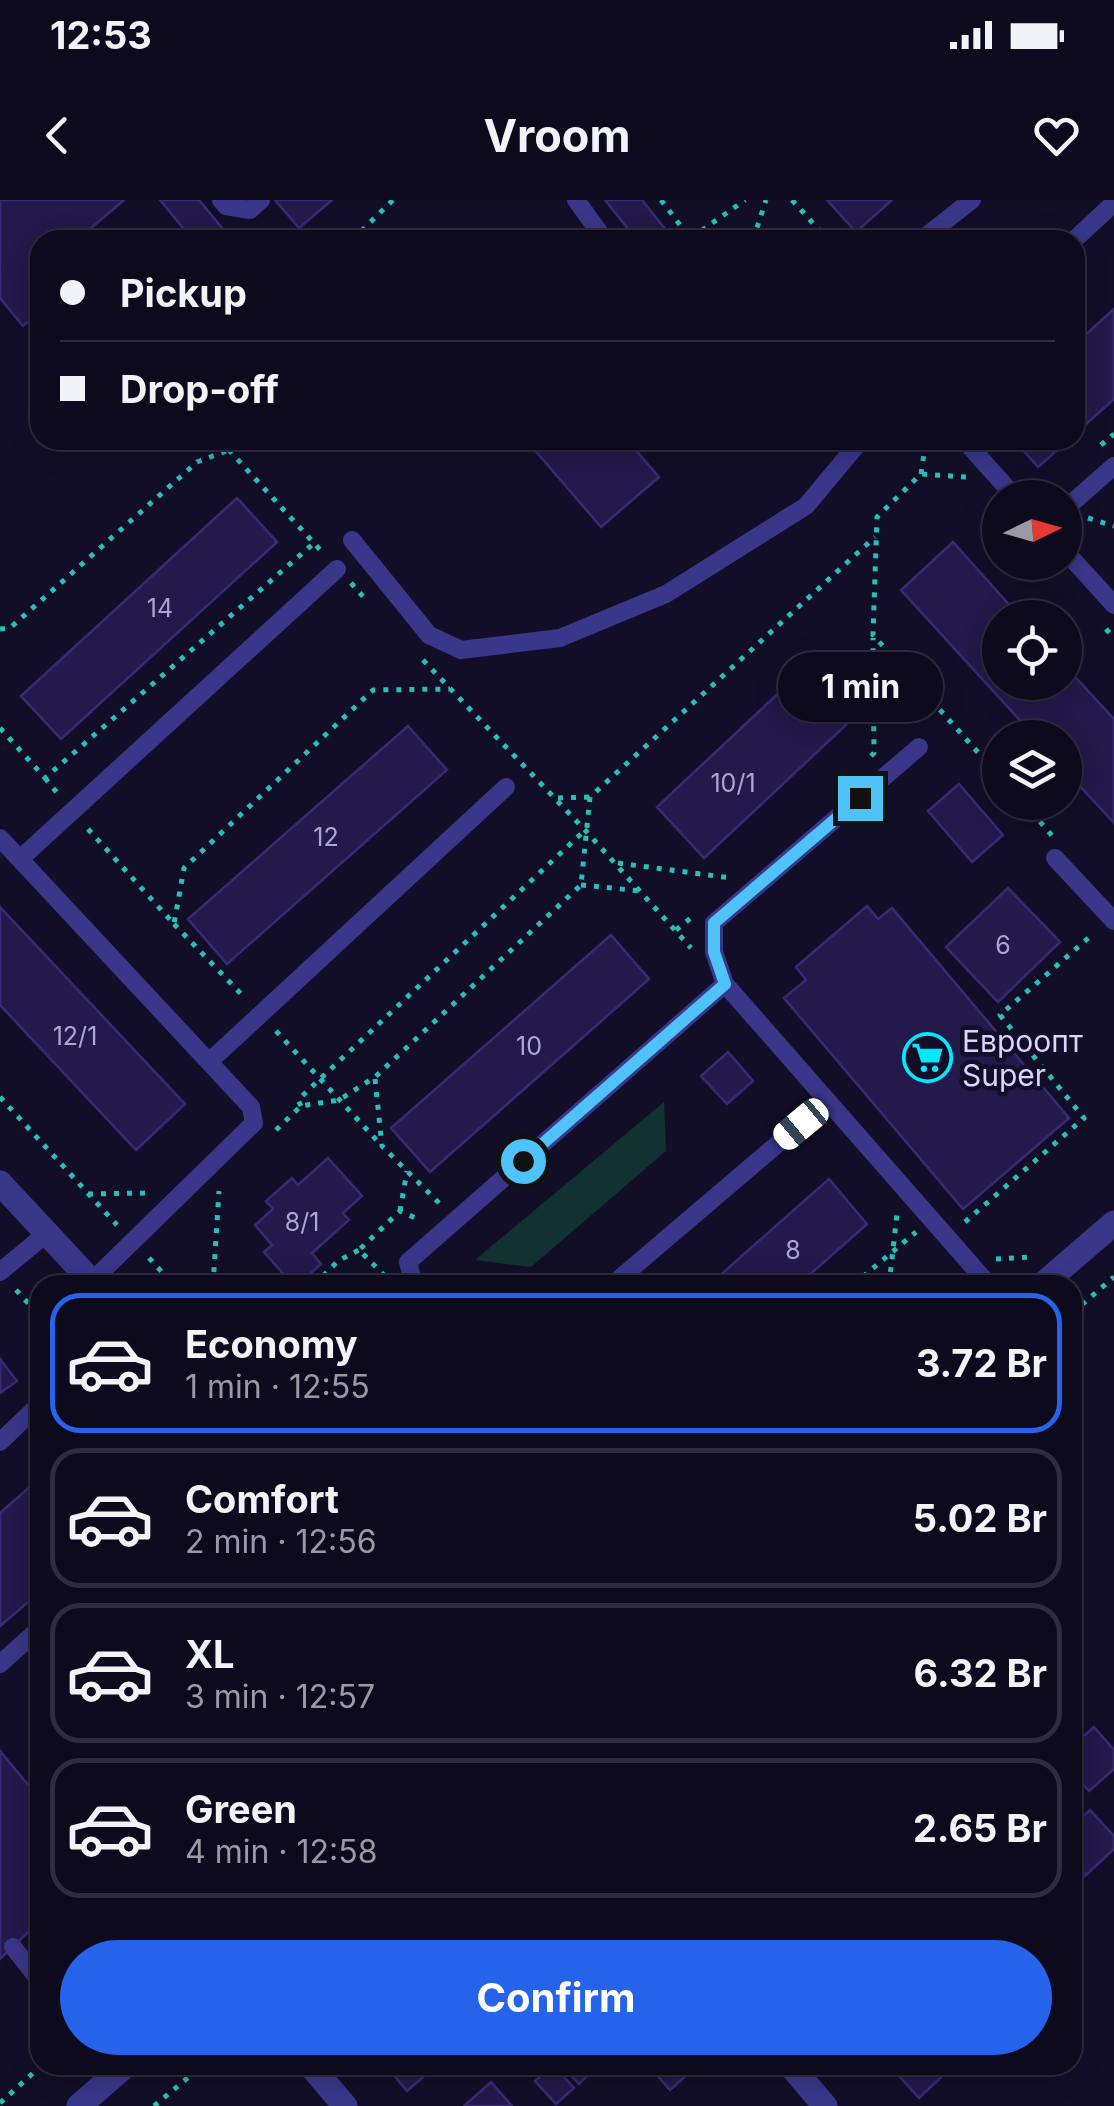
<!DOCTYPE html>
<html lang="en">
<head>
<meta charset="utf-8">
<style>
	:root { --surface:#0e0a1e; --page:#1c182b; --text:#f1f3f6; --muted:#9b9aa4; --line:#2e2b3c; --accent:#2563eb }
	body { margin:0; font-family:Inter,sans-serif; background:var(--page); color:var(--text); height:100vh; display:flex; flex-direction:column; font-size:38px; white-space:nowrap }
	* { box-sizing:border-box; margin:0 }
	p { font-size:32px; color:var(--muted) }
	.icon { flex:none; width:55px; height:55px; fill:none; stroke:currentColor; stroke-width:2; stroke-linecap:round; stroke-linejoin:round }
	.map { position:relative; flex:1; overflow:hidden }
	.drawer { position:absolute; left:30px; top:1075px; width:1052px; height:800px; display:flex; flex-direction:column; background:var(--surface); border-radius:30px; box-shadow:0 5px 25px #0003,0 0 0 2px var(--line) }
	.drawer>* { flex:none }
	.guide { position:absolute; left:30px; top:30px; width:1055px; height:220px; border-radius:30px; box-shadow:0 5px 25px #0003,0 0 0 2px var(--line); display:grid; align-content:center; height:220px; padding:0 30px; background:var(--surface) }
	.needle { width:65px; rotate:85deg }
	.buttons { position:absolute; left:982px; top:280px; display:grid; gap:20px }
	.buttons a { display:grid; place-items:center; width:100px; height:100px; border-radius:50%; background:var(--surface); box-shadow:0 5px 25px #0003,0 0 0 2px var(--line); font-size:50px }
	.end { position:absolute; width:45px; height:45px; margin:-22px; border:12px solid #4fc3f7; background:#111; box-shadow:0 0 0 5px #111 }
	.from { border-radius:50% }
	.bubble { position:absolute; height:70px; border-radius:35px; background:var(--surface); box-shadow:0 5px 25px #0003,0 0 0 2px var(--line); font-size:32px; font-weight:700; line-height:70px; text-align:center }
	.car { position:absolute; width:30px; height:60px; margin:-30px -15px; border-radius:12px; box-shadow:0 0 8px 2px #0007; background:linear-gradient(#fff 24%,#345 0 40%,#fff 0 76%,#345 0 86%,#fff 0) }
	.guide b { display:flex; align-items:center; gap:35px; height:95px; font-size:38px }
	.guide b+b { border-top:2px solid var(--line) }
	.guide i { width:25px; height:25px; background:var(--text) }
	ul { padding:18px 0 0; list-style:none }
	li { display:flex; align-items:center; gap:30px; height:140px; margin:0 20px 15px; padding:0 10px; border:5px solid var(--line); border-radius:30px }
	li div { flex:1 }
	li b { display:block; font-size:38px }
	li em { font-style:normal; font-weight:700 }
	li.selected { border-color:var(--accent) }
	li>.icon { width:90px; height:90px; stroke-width:1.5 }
	.primary-button { display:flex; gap:20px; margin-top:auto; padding:20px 30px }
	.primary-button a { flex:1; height:115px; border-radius:60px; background:var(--accent); color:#fff; font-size:40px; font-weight:700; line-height:115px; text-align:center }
	.status { display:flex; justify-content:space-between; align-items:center; height:70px; padding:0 50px; background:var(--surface); direction:ltr }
	.status svg { height:28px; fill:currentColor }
	header { display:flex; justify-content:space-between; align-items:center; height:130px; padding:0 30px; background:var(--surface); font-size:45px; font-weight:700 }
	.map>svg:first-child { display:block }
	.green { fill:#113230 }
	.building { fill:#23194a; stroke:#392a77; stroke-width:2.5 }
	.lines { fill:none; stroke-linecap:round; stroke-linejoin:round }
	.path { stroke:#29bfb5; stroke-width:5; stroke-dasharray:5 8; stroke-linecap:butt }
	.lane { stroke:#393789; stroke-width:18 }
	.street { stroke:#393789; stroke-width:25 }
	.route { stroke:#4fc3f7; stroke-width:12 }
	.labels { text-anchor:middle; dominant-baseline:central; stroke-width:9; stroke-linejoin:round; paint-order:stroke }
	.number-label { font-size:25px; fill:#aca6d2 }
	.poi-label { font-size:30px; fill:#d9d5ff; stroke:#120e28; text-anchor:start }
</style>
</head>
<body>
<div class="status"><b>12:53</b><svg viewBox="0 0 49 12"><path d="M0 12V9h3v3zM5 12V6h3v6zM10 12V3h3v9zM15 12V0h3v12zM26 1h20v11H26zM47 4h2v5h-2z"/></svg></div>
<header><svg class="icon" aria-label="back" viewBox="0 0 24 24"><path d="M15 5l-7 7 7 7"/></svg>Vroom<svg class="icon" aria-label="heart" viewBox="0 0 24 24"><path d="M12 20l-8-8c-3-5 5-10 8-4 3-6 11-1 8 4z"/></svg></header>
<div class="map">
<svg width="1114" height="1906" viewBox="0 0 1114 1906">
	<rect width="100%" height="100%" fill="#120e28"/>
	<path class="green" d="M 664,902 L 666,951 L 531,1067 L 475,1060 Z"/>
	<path class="building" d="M 0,0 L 124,0 L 77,40 L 40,40 L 40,112 L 23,126 L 0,98 Z
		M 160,0 L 199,0 L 232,40 L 193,40 Z
		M 275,0 L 332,0 L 299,28 Z
		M 605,0 L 642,0 L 674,40 L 637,40 Z
		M 827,0 L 892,0 L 856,32 Z
		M 1114,109 L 1114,199 L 1075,234 L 1075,144 Z
		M 526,240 L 627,240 L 659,277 L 601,327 Z
		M 1014,240 L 1069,240 L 1038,267 Z
		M 237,298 L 277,342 L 61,539 L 21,496 Z
		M 953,342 L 1021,418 L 1000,418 L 1000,482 L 1065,482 L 1065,466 L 1114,519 L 1114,623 L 1065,570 L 1065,538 L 1036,538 L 901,390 Z
		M 801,472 L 848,523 L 704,658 L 657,607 Z
		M 408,526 L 447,570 L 227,764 L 188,719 Z
		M 959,584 L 1003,635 L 972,662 L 928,611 Z
		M 1008,688 L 1060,742 L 998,802 L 946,747 Z
		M 867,706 L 878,719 L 892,708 L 1069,918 L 963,1009 L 784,798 L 806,780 L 796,767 Z
		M 0,707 L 185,904 L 136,950 L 0,805 Z
		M 611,735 L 649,779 L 430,972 L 391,928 Z
		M 728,852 L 753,881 L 727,904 L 701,876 Z
		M 328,958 L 362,996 L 343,1013 L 349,1020 L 312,1053 L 321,1064 L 297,1085 L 293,1085 L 264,1052 L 272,1045 L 255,1025 L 273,1009 L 266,1001 L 292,978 L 298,985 Z
		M 829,979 L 867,1024 L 798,1085 L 709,1085 Z
		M 0,1159 L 17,1181 L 0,1193 Z
		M 40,1264 L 40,1392 L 0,1426 L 0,1313 L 32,1285 Z
		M 1094,1527 L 1114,1550 L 1114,1569 L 1089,1591 L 1072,1573 L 1072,1546 Z
		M 0,1551 L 40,1599 L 40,1721 L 0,1759 Z
		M 1090,1610 L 1114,1636 L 1114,1649 L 1086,1675 L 1072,1660 L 1072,1626 Z
		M 1072,1660 L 1086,1675 L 1072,1687 Z
		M 402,1865 L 437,1865 L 407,1891 L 392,1873 Z
		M 553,1865 L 574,1888 L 556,1904 L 535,1881 Z
		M 561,1865 L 598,1865 L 579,1884 Z
		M 648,1865 L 698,1865 L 670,1890 Z
		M 889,1865 L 952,1865 L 953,1866 L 919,1898 Z
		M 491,1882 L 512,1906 L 464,1906 Z"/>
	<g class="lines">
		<path class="path" d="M 661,0 L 690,38
			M 792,0 L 828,40
			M 691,38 L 745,0
			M 352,40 L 393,0
			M 753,40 L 766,0
			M 1075,72 L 1085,63
			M 238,240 L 229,250 L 323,353
			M 1101,245 L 1114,234
			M 921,274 L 926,240
			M 966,277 L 921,274 L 877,317 L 873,435 L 1000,577
			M 1088,318 L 1114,326
			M 351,383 L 367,401
			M 0,429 L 10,428 L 197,262 L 229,250
			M 1106,429 L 1114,438
			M 423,460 L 585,630 L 691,748
			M 0,528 L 45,578 L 314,343
			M 871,556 L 874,553 L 873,438
			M 45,578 L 58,594
			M 558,598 L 590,597
			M 1023,602 L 1054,638
			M 88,629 L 174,724 L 184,668 L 373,490 L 450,489
			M 618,663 L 731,678
			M 581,685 L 641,691
			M 174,724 L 245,798
			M 676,730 L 692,717
			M 276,831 L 382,946
			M 375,879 L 382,946 L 440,1004
			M 0,897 L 117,1025
			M 301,906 L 298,900 L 320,879 L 583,632
			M 276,930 L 301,906 L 339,900 L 375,877 L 581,685 L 590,597 L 875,337
			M 88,994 L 150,993
			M 400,1011 L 407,971
			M 965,1022 L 1084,918 L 1000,815 L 1093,734
			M 149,1058 L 174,1085
			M 996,1059 L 1030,1057
			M 385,1076 L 359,1050 L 400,1011 L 420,1020
			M 213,1085 L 219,991
			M 314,1085 L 338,1061 L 359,1050
			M 853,1085 L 916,1032
			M 889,1085 L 897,1014
			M 16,1090 L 40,1116
			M 1072,1113 L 1114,1077
			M 0,1903 L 42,1865
			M 154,1906 L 203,1865"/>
		<path class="lane" d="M 221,0 L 226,6 L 250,10 L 261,0
			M 576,0 L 605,40
			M 921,40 L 972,0
			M 1074,40 L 1114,3
			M 964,240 L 1016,298
			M 1065,309 L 1114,266
			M 352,340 L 429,435 L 461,450 L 560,438 L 666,394 L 806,306 L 861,240
			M 1065,351 L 1114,405
			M 0,638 L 251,907 L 254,923 L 92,1081
			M 1055,658 L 1114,721
			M 20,659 L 337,369
			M 725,784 L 714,752 L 714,723 L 919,547
			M 210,861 L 506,587
			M 0,1072 L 47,1033
			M 414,1085 L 408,1062 L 725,784 L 989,1085
			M 612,1085 L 828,901
			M 0,1242 L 40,1204
			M 0,1464 L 40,1428
			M 13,1747 L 40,1781"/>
		<path class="street" d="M 0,983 L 95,1085
			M 1042,1085 L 1114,1023
			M 310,1865 L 345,1906
			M 790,1865 L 825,1906
			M 79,1906 L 126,1865"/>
	</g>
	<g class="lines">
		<path class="route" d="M 523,961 L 725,784 L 714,752 L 714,723 L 860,598"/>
	</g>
	<defs>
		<symbol id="supermarket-ring" viewBox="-11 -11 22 22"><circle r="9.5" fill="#120e28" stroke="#01e8ff" stroke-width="1.5"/><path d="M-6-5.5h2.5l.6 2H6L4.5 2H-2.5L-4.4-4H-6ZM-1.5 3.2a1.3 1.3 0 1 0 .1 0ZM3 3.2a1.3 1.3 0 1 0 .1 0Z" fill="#01e8ff"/></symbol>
	</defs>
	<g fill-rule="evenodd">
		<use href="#supermarket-ring" x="900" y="830" width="55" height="55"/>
	</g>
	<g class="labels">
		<g class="number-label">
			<text x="160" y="408">14</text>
			<text x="733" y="583">10/1</text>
			<text x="326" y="637">12</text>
			<text x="1003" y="745">6</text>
			<text x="75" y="836">12/1</text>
			<text x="529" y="846">10</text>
			<text x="302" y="1022">8/1</text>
			<text x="793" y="1050">8</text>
		</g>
		<g class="poi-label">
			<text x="962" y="841">Евроопт<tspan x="962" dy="34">Super</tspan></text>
		</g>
	</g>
</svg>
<div class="buttons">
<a><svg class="needle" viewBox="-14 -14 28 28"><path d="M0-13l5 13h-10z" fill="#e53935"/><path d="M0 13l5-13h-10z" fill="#9b9aa4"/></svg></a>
<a><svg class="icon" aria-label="locate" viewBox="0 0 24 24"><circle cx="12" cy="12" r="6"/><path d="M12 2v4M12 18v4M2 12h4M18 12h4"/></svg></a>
<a><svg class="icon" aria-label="layers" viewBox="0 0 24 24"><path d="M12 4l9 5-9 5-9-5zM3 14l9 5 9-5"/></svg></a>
</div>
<i class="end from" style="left:523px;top:961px"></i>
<i class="end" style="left:860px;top:598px"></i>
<div class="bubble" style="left:778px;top:452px;width:165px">1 min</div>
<i class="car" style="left:801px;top:924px;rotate:230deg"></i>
<div class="guide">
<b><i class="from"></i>Pickup</b>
<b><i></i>Drop-off</b>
</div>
<section class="drawer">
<ul>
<li class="selected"><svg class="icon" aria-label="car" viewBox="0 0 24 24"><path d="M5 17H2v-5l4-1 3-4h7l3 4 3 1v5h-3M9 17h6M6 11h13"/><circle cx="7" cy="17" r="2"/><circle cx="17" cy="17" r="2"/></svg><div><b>Economy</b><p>1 min · 12:55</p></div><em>3.72 Br</em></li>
<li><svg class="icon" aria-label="car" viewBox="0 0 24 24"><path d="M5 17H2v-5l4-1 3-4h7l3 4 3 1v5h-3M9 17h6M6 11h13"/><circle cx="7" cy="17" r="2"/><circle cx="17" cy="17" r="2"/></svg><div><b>Comfort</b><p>2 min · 12:56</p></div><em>5.02 Br</em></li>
<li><svg class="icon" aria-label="car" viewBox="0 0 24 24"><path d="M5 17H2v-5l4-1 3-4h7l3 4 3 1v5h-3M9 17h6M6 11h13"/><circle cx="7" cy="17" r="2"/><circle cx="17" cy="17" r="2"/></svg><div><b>XL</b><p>3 min · 12:57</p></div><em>6.32 Br</em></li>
<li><svg class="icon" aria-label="car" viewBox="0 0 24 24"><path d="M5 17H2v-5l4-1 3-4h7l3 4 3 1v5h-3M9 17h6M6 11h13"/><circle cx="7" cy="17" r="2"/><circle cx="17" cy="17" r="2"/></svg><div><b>Green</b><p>4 min · 12:58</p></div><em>2.65 Br</em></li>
</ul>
<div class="primary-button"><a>Confirm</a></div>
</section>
</div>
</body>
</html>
